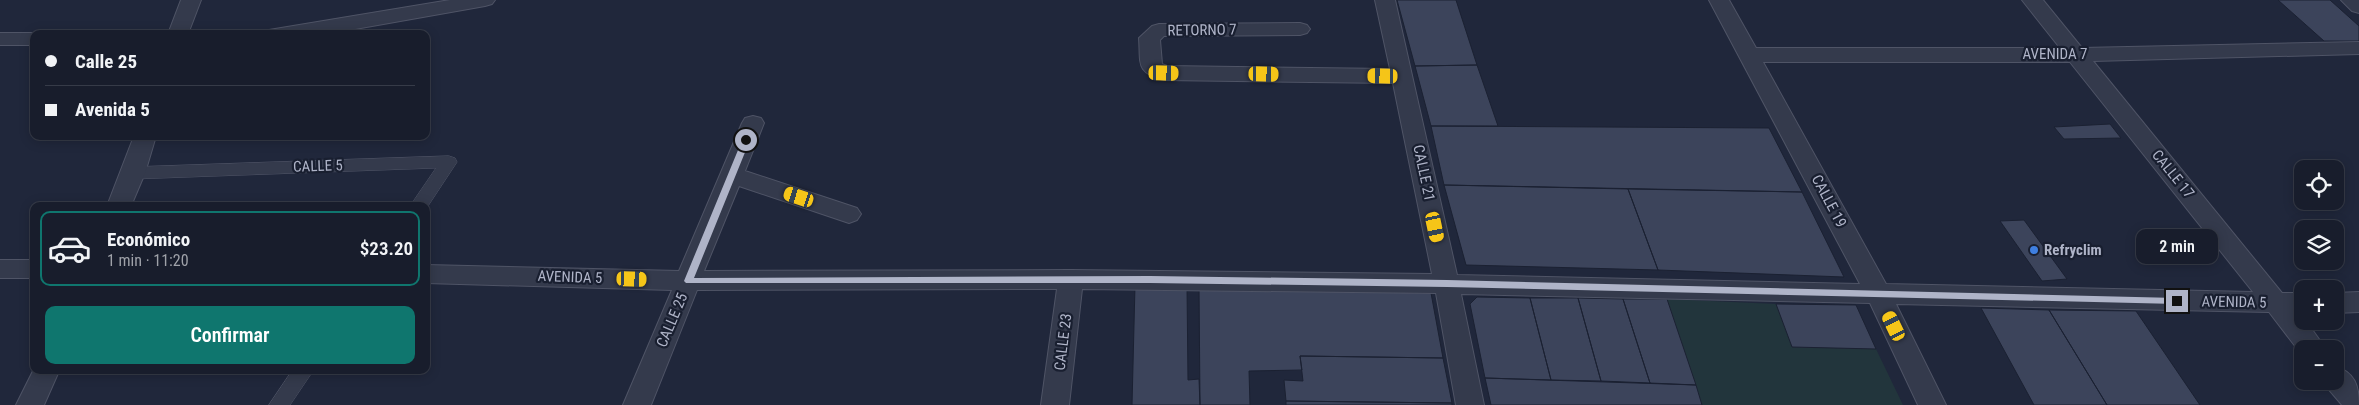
<!DOCTYPE html>
<html lang="es">
<head>
<meta charset="utf-8">
<style>
	:root { --surface:#181d2c; --page:#252a38; --text:#f1f3f6; --muted:#9fa2a9; --line:#363b48; --accent:#0f766e }
	body { margin:0; font-family:"Roboto Condensed",sans-serif; background:var(--page); color:var(--text); height:100vh; display:flex; flex-direction:column; font-size:19px; white-space:nowrap }
	* { box-sizing:border-box; margin:0 }
	p { font-size:16px; color:var(--muted) }
	.icon { flex:none; width:28px; height:28px; fill:none; stroke:currentColor; stroke-width:2; stroke-linecap:round; stroke-linejoin:round }
	.map { position:relative; flex:1; overflow:hidden }
	.panel { position:absolute; left:30px; top:202px; width:400px; height:172px; display:flex; flex-direction:column; background:var(--surface); border-radius:10px; box-shadow:0 2px 12px #0003,0 0 0 1px var(--line) }
	.panel>* { flex:none }
	.hud { position:absolute; left:30px; top:30px; width:400px; height:110px; border-radius:10px; box-shadow:0 2px 12px #0003,0 0 0 1px var(--line); display:grid; align-content:center; height:110px; padding:0 15px; background:var(--surface) }
	.tools { position:absolute; left:2294px; top:160px; display:grid; gap:10px }
	.tools a { display:grid; place-items:center; width:50px; height:50px; border-radius:10px; background:var(--surface); box-shadow:0 2px 12px #0003,0 0 0 1px var(--line); font-size:25px }
	.end { position:absolute; width:22px; height:22px; margin:-11px; border:6px solid #afb4c8; background:#111; box-shadow:0 0 0 2px #111 }
	.from { border-radius:50% }
	.bubble { position:absolute; height:35px; border-radius:10px; background:var(--surface); box-shadow:0 2px 12px #0003,0 0 0 1px var(--line); font-size:16px; font-weight:600; line-height:35px; text-align:center }
	.car { position:absolute; width:15px; height:30px; margin:-15px -8px; border-radius:6px; box-shadow:0 0 4px 1px #0007; background:linear-gradient(#f5c518 24%,#345 0 40%,#f5c518 0 76%,#345 0 86%,#f5c518 0) }
	.hud b { display:flex; align-items:center; gap:18px; height:48px; font-size:19px }
	.hud b+b { border-top:1px solid var(--line) }
	.hud i { width:12px; height:12px; background:var(--text) }
	ul { padding:9px 0 0; list-style:none }
	li { display:flex; align-items:center; gap:15px; height:75px; margin:0 10px 8px; padding:0 5px; border:2px solid transparent; border-radius:10px }
	li div { flex:1 }
	li b { display:block; font-size:19px }
	li em { font-style:normal; font-weight:600 }
	li.current { border-color:var(--accent) }
	li>.icon { width:45px; height:45px; stroke-width:1.5 }
	.primary-button { display:flex; gap:10px; margin-top:auto; padding:10px 15px }
	.primary-button a { flex:1; height:58px; border-radius:10px; background:var(--accent); color:#fff; font-size:20px; font-weight:600; line-height:58px; text-align:center }
	.map>svg:first-child { display:block }
	.green { fill:#22353c }
	.building { fill:#3c445b; stroke:#1b2132 }
	.lines { fill:none; stroke-linecap:round; stroke-linejoin:round }
	.pedestrian-casing { stroke:#4f5466; stroke-width:1 }
	.minor-casing { stroke:#4f5466; stroke-width:2 }
	.pedestrian { fill:#343a4c; fill-rule:evenodd }
	.minor { fill:#343a4c; fill-rule:evenodd }
	.route { fill:#afb4c8 }
	.shop-dot { fill:#3f7fe0; stroke:#191f30; stroke-width:2 }
	.labels { text-anchor:middle; dominant-baseline:central; stroke-width:4.5; stroke-linejoin:round; paint-order:stroke }
	.street-label { font-size:15px; fill:#afb4c8; stroke:#191f30 }
	.poi-label { font-size:15px; font-weight:bold; fill:#afb4c8; stroke:#191f30; text-anchor:start }
</style>
</head>
<body>
<div class="map">
<svg width="2359" height="405" viewBox="0 0 2359 405">
	<rect width="100%" height="100%" fill="#20273b"/>
	<path class="green" d="M 1667,299 L 1776,304 L 1793,347 L 1876,349 L 1903,405 L 1702,405 Z"/>
	<path class="building" d="M 1397,0 L 1456,0 L 1477,65 L 1415,66 Z
		M 2278,0 L 2330,0 L 2359,26 L 2359,41 L 2324,41 Z
		M 1477,65 L 1498,126 L 1431,126 L 1415,66 Z
		M 2110,124 L 2121,138 L 2064,139 L 2054,127 Z
		M 1431,126 L 1769,128 L 1802,192 L 1444,185 Z
		M 1444,185 L 1628,189 L 1658,270 L 1466,265 Z
		M 1628,189 L 1802,192 L 1844,277 L 1658,270 Z
		M 2024,220 L 2067,279 L 2042,281 L 2000,221 Z
		M 1135,285 L 1187,287 L 1188,380 L 1199,379 L 1200,405 L 1132,405 Z
		M 1199,288 L 1431,293 L 1443,358 L 1300,356 L 1302,370 L 1249,371 L 1250,405 L 1200,405 Z
		M 1477,297 L 1530,298 L 1551,380 L 1485,378 L 1470,304 Z
		M 1530,298 L 1578,298 L 1601,381 L 1551,380 Z
		M 1578,298 L 1623,299 L 1650,383 L 1601,381 Z
		M 1623,299 L 1667,299 L 1696,385 L 1650,383 Z
		M 1776,304 L 1856,305 L 1876,349 L 1792,347 Z
		M 1981,308 L 2049,310 L 2107,405 L 2034,405 Z
		M 2049,310 L 2136,311 L 2200,405 L 2107,405 Z
		M 1300,356 L 1443,358 L 1452,403 L 1286,401 L 1284,380 L 1303,381 Z
		M 1485,378 L 1696,385 L 1702,405 L 1491,405 Z
		M 1286,401 L 1452,403 L 1452,405 L 1286,405 Z"/>
	<g class="lines">
		<defs>
			<path id="pedestrian" d="M 449,156 L 455,158 L 457,162 L 426,209 L 426,206 L 410,206 L 436,168 L 133,179 L 127,177 L 124,173 L 127,169 L 133,167 Z
				M 292,371 L 313,371 L 290,405 L 269,405 Z"/>
			<path id="minor" d="M 181,0 L 201,0 L 188,34 L 168,34 Z
				M 450,0 L 495,0 L 492,4 L 485,6 L 327,34 L 266,34 L 269,30 Z
				M 1375,0 L 1395,0 L 1457,275 L 1860,284 L 1709,0 L 1729,0 L 1756,48 L 2060,48 L 2022,0 L 2043,0 L 2082,48 L 2359,42 L 2359,54 L 2093,61 L 2282,293 L 2302,293 L 2302,313 L 2299,313 L 2302,321 L 2306,321 L 2326,349 L 2302,349 L 2302,355 L 2269,312 L 1896,304 L 1946,405 L 1918,405 L 1870,303 L 1461,294 L 1484,405 L 1456,405 L 1436,293 L 1082,289 L 1069,405 L 1041,405 L 1057,289 L 697,290 L 651,405 L 623,405 L 672,290 L 426,283 L 426,265 L 679,271 L 742,123 L 745,118 L 753,116 L 761,118 L 764,123 L 745,171 L 857,208 L 861,214 L 857,220 L 849,223 L 739,186 L 704,271 L 1071,270 L 1432,274 L 1393,83 L 1164,80 C 1135,72 1141,64 1139,38 L 1152,26 L 1159,24 L 1300,23 L 1307,25 L 1310,29 L 1307,33 L 1300,35 L 1164,36 L 1160,40 L 1162,64 L 1167,66 L 1390,69 ZM 1763,62 L 2070,62 L 2253,292 L 1886,284 Z
				M 2341,0 L 2359,0 L 2359,13 L 2352,11 Z
				M 0,33 L 34,33 L 38,34 L 34,34 L 34,45 L 0,45 Z
				M 134,136 L 156,136 L 145,173 L 131,206 L 107,206 Z
				M 0,260 L 34,260 L 34,278 L 0,278 Z
				M 2359,292 L 2359,312 L 2335,313 L 2335,293 Z
				M 2335,366 C 2355,373 2359,385 2359,405 L 2342,405 L 2325,385 L 2324,381 L 2335,381 Z
				M 34,369 L 34,371 L 59,371 L 44,405 L 16,405 Z"/>
		</defs>
		<use href="#pedestrian" class="pedestrian-casing"/>
		<use href="#minor" class="minor-casing"/>
		<use href="#pedestrian" class="pedestrian"/>
		<use href="#minor" class="minor"/>
	</g>
	<path class="route" d="M 743,138 L 750,140 L 694,278 L 1150,276 L 1447,280 L 2177,298 L 2181,301 L 2177,304 L 1447,287 L 1150,283 L 686,283 L 684,281 Z"/>
	<circle class="shop-dot" cx="2034" cy="250" r="5"/>
	<g class="labels">
		<g class="street-label">
			<text transform="translate(1202 30) rotate(-1)">RETORNO 7</text>
			<text x="2055" y="54">AVENIDA 7</text>
			<text transform="translate(318 166) rotate(-2)">CALLE 5</text>
			<text transform="translate(1424 173) rotate(78)">CALLE 21</text>
			<text transform="translate(2173 174) rotate(51)">CALLE 17</text>
			<text transform="translate(1829 201) rotate(62)">CALLE 19</text>
			<text transform="translate(570 277) rotate(2)">AVENIDA 5</text>
			<text transform="translate(2234 302) rotate(1)">AVENIDA 5</text>
			<text transform="translate(672 320) rotate(-67)">CALLE 25</text>
			<text transform="translate(1063 342) rotate(-83)">CALLE 23</text>
		</g>
		<g class="poi-label">
			<text x="2044" y="250">Refryclim</text>
		</g>
	</g>
</svg>
<div class="tools">
<a><svg class="icon" aria-label="locate" viewBox="0 0 24 24"><circle cx="12" cy="12" r="6"/><path d="M12 2v4M12 18v4M2 12h4M18 12h4"/></svg></a>
<a><svg class="icon" aria-label="layers" viewBox="0 0 24 24"><path d="M12 4l9 5-9 5-9-5zM3 14l9 5 9-5"/></svg></a>
<a>+</a>
<a>−</a>
</div>
<i class="end from" style="left:746px;top:140px"></i>
<i class="end" style="left:2177px;top:301px"></i>
<div class="bubble" style="left:2136px;top:229px;width:82px">2 min</div>
<i class="car" style="left:1164px;top:73px;rotate:91deg"></i>
<i class="car" style="left:1264px;top:74px;rotate:91deg"></i>
<i class="car" style="left:1383px;top:76px;rotate:271deg"></i>
<i class="car" style="left:799px;top:197px;rotate:288deg"></i>
<i class="car" style="left:1435px;top:227px;rotate:168deg"></i>
<i class="car" style="left:632px;top:279px;rotate:92deg"></i>
<i class="car" style="left:1894px;top:326px;rotate:334deg"></i>
<div class="hud">
<b><i class="from"></i>Calle 25</b>
<b><i></i>Avenida 5</b>
</div>
<section class="panel">
<ul>
<li class="current"><svg class="icon" aria-label="car" viewBox="0 0 24 24"><path d="M5 17H2v-5l4-1 3-4h7l3 4 3 1v5h-3M9 17h6M6 11h13"/><circle cx="7" cy="17" r="2"/><circle cx="17" cy="17" r="2"/></svg><div><b>Económico</b><p>1 min · 11:20</p></div><em>$23.20</em></li>
</ul>
<div class="primary-button"><a>Confirmar</a></div>
</section>
</div>
</body>
</html>
